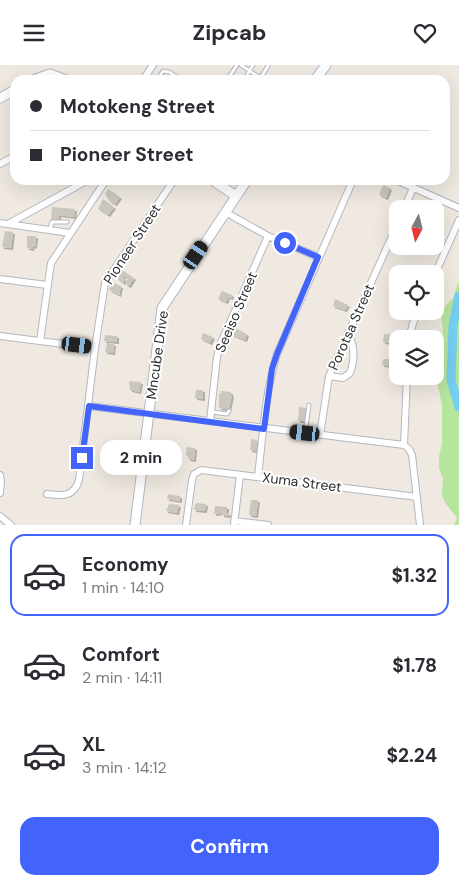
<!DOCTYPE html>
<html lang="en">
<head>
<meta charset="utf-8">
<style>
	:root { --surface:#fff; --page:#f2f2f3; --text:#2b2b33; --muted:#7c7c81; --line:#e1e1e2; --accent:#4264fb }
	body { margin:0; font-family:"DM Sans",sans-serif; background:var(--page); color:var(--text); height:100vh; display:flex; flex-direction:column; font-size:19px; white-space:nowrap }
	* { box-sizing:border-box; margin:0 }
	p { font-size:16px; color:var(--muted) }
	.icon { flex:none; width:28px; height:28px; fill:none; stroke:currentColor; stroke-width:2; stroke-linecap:round; stroke-linejoin:round }
	.map { position:relative; height:460px; overflow:hidden }
	.sheet { display:flex; flex-direction:column; background:var(--surface); flex:1 }
	.sheet>* { flex:none }
	.guide { position:absolute; left:10px; top:10px; width:440px; height:110px; border-radius:15px; box-shadow:0 5px 20px #0002; display:grid; align-content:center; height:110px; padding:0 20px; background:var(--surface) }
	.needle { width:32px; rotate:187deg }
	.fabs { position:absolute; left:389px; top:135px; display:grid; gap:10px }
	.fabs a { display:grid; place-items:center; width:55px; height:55px; border-radius:10px; background:var(--surface); box-shadow:0 5px 20px #0002; font-size:25px }
	.end { position:absolute; width:22px; height:22px; margin:-11px; border:6px solid #4264fb; background:#fff; box-shadow:0 0 0 2px #fff }
	.from { border-radius:50% }
	.bubble { position:absolute; height:35px; border-radius:15px; background:var(--surface); box-shadow:0 5px 20px #0002; font-size:16px; font-weight:700; line-height:35px; text-align:center }
	.car { position:absolute; width:15px; height:30px; margin:-15px -8px; border-radius:6px; box-shadow:0 0 4px 1px #0007; background:linear-gradient(#222 24%,#8ab4d8 0 40%,#222 0 76%,#8ab4d8 0 86%,#222 0) }
	.guide b { display:flex; align-items:center; gap:18px; height:48px; font-size:19px }
	.guide b+b { border-top:1px solid var(--line) }
	.guide i { width:12px; height:12px; background:var(--text) }
	ul { padding:9px 0 0; list-style:none }
	li { display:flex; align-items:center; gap:15px; height:82px; margin:0 10px 8px; padding:0 10px; border:2px solid transparent; border-radius:15px }
	li div { flex:1 }
	li b { display:block; font-size:19px }
	li em { font-style:normal; font-weight:700 }
	li.active { border-color:var(--accent) }
	li>.icon { width:45px; height:45px; stroke-width:1.5 }
	.primary-button { display:flex; gap:10px; margin-top:auto; padding:10px 20px }
	.primary-button a { flex:1; height:58px; border-radius:15px; background:var(--accent); color:#fff; font-size:20px; font-weight:700; line-height:58px; text-align:center }
	header { display:flex; justify-content:space-between; align-items:center; height:65px; padding:0 20px; background:var(--surface); font-size:22px; font-weight:700 }
	.map>svg:first-child { display:block }
	.green { fill:#b6e59e }
	.lines { fill:none; stroke-linecap:round; stroke-linejoin:round }
	.river { stroke:#75cff0; stroke-width:9 }
	.building { fill:#cbc7bf; filter:url(#shadow) }
	.lane-casing { stroke:#b4b7c1; stroke-width:5 }
	.street-casing { stroke:#b4b7c1; stroke-width:8 }
	.secondary-casing { stroke:#b4b7c1; stroke-width:11 }
	.lane { stroke:#fff; stroke-width:3 }
	.street { stroke:#fff; stroke-width:6 }
	.secondary { stroke:#fff; stroke-width:9 }
	.route { stroke:#4264fb; stroke-width:6 }
	.labels { text-anchor:middle; dominant-baseline:central; stroke-width:4; stroke-linejoin:round; paint-order:stroke }
	.street-label { font-size:14px; fill:#2e2e2e; stroke:#fff }
</style>
</head>
<body>
<header><svg class="icon" aria-label="menu" viewBox="0 0 24 24"><path d="M4 6h16M4 12h16M4 18h16"/></svg>Zipcab<svg class="icon" aria-label="heart" viewBox="0 0 24 24"><path d="M12 20l-8-8c-3-5 5-10 8-4 3-6 11-1 8 4z"/></svg></header>
<div class="map">
<svg width="459" height="460" viewBox="0 0 459 460">
	<defs>
		<filter id="shadow"><feDropShadow dx="2" dy="2" stdDeviation="0" flood-color="#0004"/></filter>
	</defs>
	<rect width="100%" height="100%" fill="#efe9e1"/>
	<path class="green" d="M 459,215 L 459,460 L 454,460 L 457,453 L 446,439 L 442,430 L 443,413 L 439,404 L 439,391 L 442,379 L 442,340 L 435,306 L 435,287 L 440,278 L 443,266 L 441,250 L 446,240 L 453,233 Z"/>
	<g class="lines">
		<path class="river" d="M 459,231 L 453,261 L 451,315 L 459,342"/>
	</g>
	<path class="building" d="M 383,120 L 390,123 L 386,133 L 379,130 Z
		M 108,124 L 120,132 L 115,139 L 109,136 L 105,129 Z
		M 103,134 L 114,142 L 108,150 L 98,144 Z
		M 52,142 L 75,144 L 74,152 L 59,150 L 59,155 L 51,155 Z
		M 5,166 L 13,167 L 11,183 L 2,182 Z
		M 27,171 L 36,171 L 35,182 L 33,181 L 32,184 L 27,183 Z
		M 122,205 L 134,213 L 129,221 L 125,219 L 128,213 L 124,211 L 123,213 L 125,214 L 123,218 L 116,213 Z
		M 112,217 L 121,221 L 119,230 L 109,225 Z
		M 222,226 L 232,230 L 231,233 L 228,232 L 226,237 L 218,234 Z
		M 335,234 L 348,240 L 345,245 L 333,241 Z
		M 235,263 L 247,269 L 245,275 L 232,270 Z
		M 203,268 L 213,272 L 210,278 L 201,274 Z
		M 384,269 L 396,270 L 396,279 L 383,277 Z
		M 105,270 L 117,271 L 117,277 L 104,276 Z
		M 107,278 L 114,279 L 113,288 L 105,287 Z
		M 385,294 L 396,294 L 396,301 L 390,299 L 390,301 L 382,300 L 383,295 Z
		M 129,316 L 141,317 L 139,327 L 130,325 Z
		M 196,325 L 203,325 L 203,334 L 195,333 Z
		M 221,326 L 231,327 L 231,330 L 232,330 L 229,344 L 219,343 L 219,328 L 221,329 Z
		M 299,342 L 307,343 L 306,356 L 298,356 Z
		M 251,374 L 257,375 L 256,386 L 250,385 Z
		M 187,382 L 195,383 L 194,395 L 188,394 L 188,391 L 186,390 L 186,387 L 188,386 L 186,385 Z
		M 168,429 L 180,431 L 180,436 L 167,434 Z
		M 251,435 L 258,435 L 256,451 L 249,450 Z
		M 197,438 L 206,439 L 205,446 L 194,445 L 195,439 Z
		M 169,439 L 179,440 L 177,448 L 166,446 Z
		M 215,441 L 227,442 L 227,448 L 229,448 L 228,451 L 222,450 L 222,448 L 214,449 Z"/>
	<g class="lines">
		<defs>
			<path id="lane" d="M 241,0 L 263,15
				M 260,14 L 268,1
				M 157,15 L 163,6 L 169,7 L 181,15
				M 227,15 L 237,0
				M 244,15 L 253,0
				M 50,164 L 52,157 L 67,157
				M 212,347 L 227,349 L 229,346
				M 305,368 L 309,340"/>
			<path id="street" d="M 143,15 L 153,0
				M 0,99 L 15,91
				M 396,115 L 459,143
				M 404,144 L 413,123
				M 225,147 L 268,171 L 318,192
				M 0,158 L 70,168
				M 8,159 L 88,115
				M 435,209 L 459,155
				M 0,214 L 47,220
				M 0,271 L 95,283
				M 409,274 L 413,258 L 418,246
				M 40,276 L 51,198 L 106,115
				M 329,311 L 343,313 L 350,308 C 355,294 355,281 348,269
				M 89,341 L 404,380
				M 210,356 L 217,292 L 220,280 L 268,171
				M 320,370 L 329,311 L 398,158
				M 404,380 L 409,384 L 412,390 L 420,460
				M 404,380 L 407,311
				M 0,410 L 1,417 L 0,428
				M 258,411 C 263,370 265,328 277,289 L 353,115
				M 47,429 C 63,431 74,432 79,415 L 95,283 L 105,218 L 174,115
				M 0,451 L 11,460
				M 234,456 L 268,460
				M 186,460 L 192,415 L 194,409 L 201,405 L 417,432
				M 234,460 L 240,410"/>
			<path id="secondary" d="M 33,15 L 50,9 L 66,15
				M 315,15 L 326,0
				M 0,33 L 15,25
				M 212,115 L 236,131
				M 135,460 L 162,243 L 247,115"/>
		</defs>
		<use href="#lane" class="lane-casing"/>
		<use href="#street" class="street-casing"/>
		<use href="#secondary" class="secondary-casing"/>
		<use href="#lane" class="lane"/>
		<use href="#street" class="street"/>
		<use href="#secondary" class="secondary"/>
	</g>
	<g class="lines">
		<path class="route" d="M 82,393 L 89,341 L 264,364 L 272,304 L 277,289 L 318,192 L 285,178"/>
	</g>
	<g class="labels">
		<g class="street-label">
			<text transform="translate(132 179) rotate(-57)">Pioneer Street</text>
			<text transform="translate(236 247) rotate(-67)">Seeiso Street</text>
			<text transform="translate(351 262) rotate(-66)">Porotsa Street</text>
			<text transform="translate(157 290) rotate(-82)">Mncube Drive</text>
			<text transform="translate(302 417) rotate(7)">Xuma Street</text>
		</g>
	</g>
</svg>
<div class="fabs">
<a><svg class="needle" viewBox="-14 -14 28 28"><path d="M0-13l5 13h-10z" fill="#e53935"/><path d="M0 13l5-13h-10z" fill="#7c7c81"/></svg></a>
<a><svg class="icon" aria-label="locate" viewBox="0 0 24 24"><circle cx="12" cy="12" r="6"/><path d="M12 2v4M12 18v4M2 12h4M18 12h4"/></svg></a>
<a><svg class="icon" aria-label="layers" viewBox="0 0 24 24"><path d="M12 4l9 5-9 5-9-5zM3 14l9 5 9-5"/></svg></a>
</div>
<i class="end from" style="left:285px;top:178px"></i>
<i class="end" style="left:82px;top:393px"></i>
<div class="bubble" style="left:100px;top:375px;width:82px">2 min</div>
<i class="car" style="left:196px;top:190px;rotate:34deg"></i>
<i class="car" style="left:77px;top:280px;rotate:97deg"></i>
<i class="car" style="left:305px;top:368px;rotate:276deg"></i>
<div class="guide">
<b><i class="from"></i>Motokeng Street</b>
<b><i></i>Pioneer Street</b>
</div>
</div>
<section class="sheet">
<ul>
<li class="active"><svg class="icon" aria-label="car" viewBox="0 0 24 24"><path d="M5 17H2v-5l4-1 3-4h7l3 4 3 1v5h-3M9 17h6M6 11h13"/><circle cx="7" cy="17" r="2"/><circle cx="17" cy="17" r="2"/></svg><div><b>Economy</b><p>1 min · 14:10</p></div><em>$1.32</em></li>
<li><svg class="icon" aria-label="car" viewBox="0 0 24 24"><path d="M5 17H2v-5l4-1 3-4h7l3 4 3 1v5h-3M9 17h6M6 11h13"/><circle cx="7" cy="17" r="2"/><circle cx="17" cy="17" r="2"/></svg><div><b>Comfort</b><p>2 min · 14:11</p></div><em>$1.78</em></li>
<li><svg class="icon" aria-label="car" viewBox="0 0 24 24"><path d="M5 17H2v-5l4-1 3-4h7l3 4 3 1v5h-3M9 17h6M6 11h13"/><circle cx="7" cy="17" r="2"/><circle cx="17" cy="17" r="2"/></svg><div><b>XL</b><p>3 min · 14:12</p></div><em>$2.24</em></li>
</ul>
<div class="primary-button"><a>Confirm</a></div>
</section>
</body>
</html>
